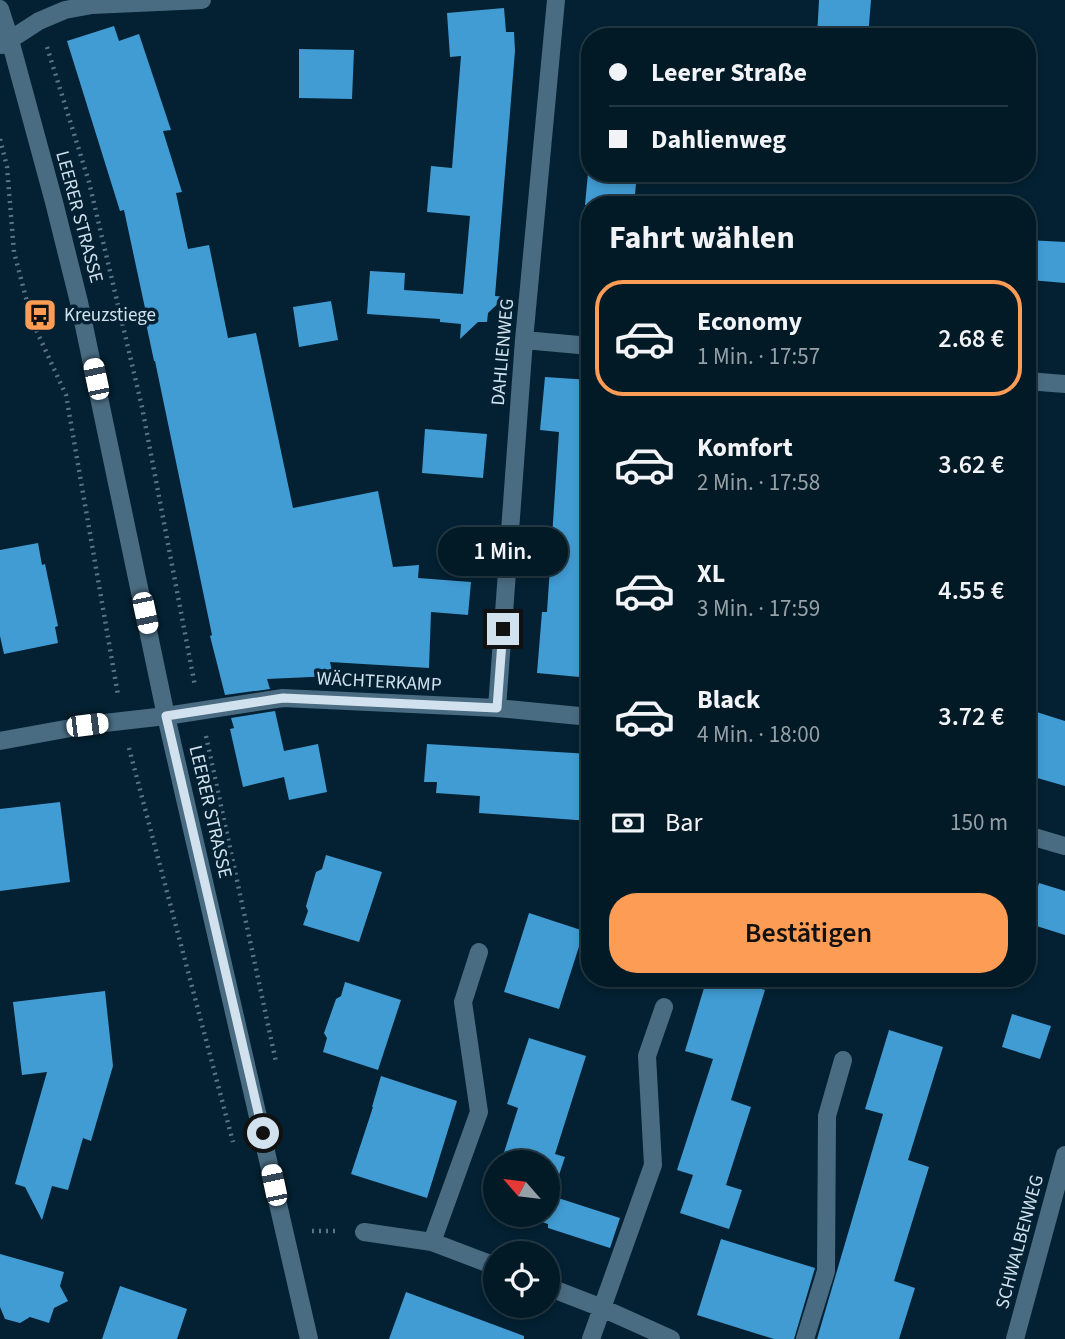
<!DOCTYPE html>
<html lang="de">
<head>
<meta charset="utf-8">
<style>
	:root { --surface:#021926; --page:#102632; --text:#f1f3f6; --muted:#96a0a7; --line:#233843; --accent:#fd9d55 }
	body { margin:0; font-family:"Source Sans 3",sans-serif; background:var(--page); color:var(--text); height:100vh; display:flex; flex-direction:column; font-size:26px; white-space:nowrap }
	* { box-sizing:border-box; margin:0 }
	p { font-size:23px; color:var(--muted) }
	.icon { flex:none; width:38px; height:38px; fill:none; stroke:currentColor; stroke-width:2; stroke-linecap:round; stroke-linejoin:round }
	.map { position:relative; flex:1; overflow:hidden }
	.drawer { position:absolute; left:581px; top:196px; width:455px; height:791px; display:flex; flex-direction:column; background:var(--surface); border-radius:28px; box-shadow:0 4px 10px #0003,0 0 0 2px var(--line) }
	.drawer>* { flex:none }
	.hud { position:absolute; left:581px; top:28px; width:455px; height:154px; border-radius:28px; box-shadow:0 4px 10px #0003,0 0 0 2px var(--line); display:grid; align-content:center; height:154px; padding:0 28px; background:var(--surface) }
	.needle { width:46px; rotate:298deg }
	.fabs { position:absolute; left:483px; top:1150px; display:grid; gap:14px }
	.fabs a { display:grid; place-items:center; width:77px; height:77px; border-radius:50%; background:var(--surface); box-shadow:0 4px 10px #0003,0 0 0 2px var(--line); font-size:35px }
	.end { position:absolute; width:32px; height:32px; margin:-16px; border:9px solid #d1e2ee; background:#111; box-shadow:0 0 0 4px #111 }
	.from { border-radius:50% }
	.bubble { position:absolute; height:49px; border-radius:24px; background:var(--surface); box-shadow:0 4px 10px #0003,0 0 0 2px var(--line); font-size:23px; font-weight:600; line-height:49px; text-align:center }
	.car { position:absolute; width:21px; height:42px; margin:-21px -10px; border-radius:9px; box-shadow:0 0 5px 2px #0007; background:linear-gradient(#fff 24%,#345 0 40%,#fff 0 76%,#345 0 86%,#fff 0) }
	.hud b { display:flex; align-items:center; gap:24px; height:66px; font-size:26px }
	.hud b+b { border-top:2px solid var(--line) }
	.hud i { width:18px; height:18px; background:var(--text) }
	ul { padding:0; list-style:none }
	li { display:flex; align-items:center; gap:21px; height:116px; margin:0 14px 10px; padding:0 14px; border:4px solid transparent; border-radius:28px }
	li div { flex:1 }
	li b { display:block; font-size:26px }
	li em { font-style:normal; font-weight:600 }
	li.current { border-color:var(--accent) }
	li>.icon { width:63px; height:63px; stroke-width:1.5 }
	h2 { padding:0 28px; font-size:32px; line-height:84px }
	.pay { display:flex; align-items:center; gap:18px; height:77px; padding:0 28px; font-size:26px }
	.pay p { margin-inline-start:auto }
	.action { display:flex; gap:14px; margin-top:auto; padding:14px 28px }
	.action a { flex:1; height:80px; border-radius:28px; background:var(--accent); color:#111; font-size:28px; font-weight:600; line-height:80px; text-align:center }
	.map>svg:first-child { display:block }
	.building { fill:#419cd3 }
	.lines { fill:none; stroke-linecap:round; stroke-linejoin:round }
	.path { stroke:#5b7382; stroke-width:4.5; stroke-dasharray:2 5; stroke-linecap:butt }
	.minor { stroke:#4a6c82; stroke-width:18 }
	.route { stroke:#d1e2ee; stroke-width:9 }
	.labels { text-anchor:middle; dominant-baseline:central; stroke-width:7; stroke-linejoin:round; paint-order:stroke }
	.street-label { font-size:19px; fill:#d1e2ee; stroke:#032132 }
	.poi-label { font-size:19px; fill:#d1e2ee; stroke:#032132; text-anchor:start }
</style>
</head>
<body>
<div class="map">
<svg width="1065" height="1339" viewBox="0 0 1065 1339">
	<rect width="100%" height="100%" fill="#032132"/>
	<path class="building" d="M 819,0 L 871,0 L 868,37 L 817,37 Z
		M 504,8 L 506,32 L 514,32 L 515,51 L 495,296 L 505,297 L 488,313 L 487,322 L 478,322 L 460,339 L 461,324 L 440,322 L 440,319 L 367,314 L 370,271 L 405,273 L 404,290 L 463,294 L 470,216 L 427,212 L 431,166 L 452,168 L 461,56 L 450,57 L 447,13 Z
		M 114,26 L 119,41 L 139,34 L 171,130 L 163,131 L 182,192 L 176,193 L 188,249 L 209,245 L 228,338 L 256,333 L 293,508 L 378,491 L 393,567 L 419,565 L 418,578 L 471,582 L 468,615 L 431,612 L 429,668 L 330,662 L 333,676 L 267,679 L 270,689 L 225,695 L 210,636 L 212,635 L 155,361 L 154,361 L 143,309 L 145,308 L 124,210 L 120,211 L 67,41 Z
		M 299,49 L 354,50 L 352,99 L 299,98 Z
		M 588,173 L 637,173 L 634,205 L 585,205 Z
		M 1027,240 L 1065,242 L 1065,283 L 1030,280 L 1031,267 L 1027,266 Z
		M 331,301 L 338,340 L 299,347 L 293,307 Z
		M 545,377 L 590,380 L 590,423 L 586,479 L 590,479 L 590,678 L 537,673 L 542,612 L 547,612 L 559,432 L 540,430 Z
		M 425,429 L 487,434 L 483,478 L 422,473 Z
		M 38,543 L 42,565 L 45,564 L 58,626 L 55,627 L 58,643 L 4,654 L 0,636 L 0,550 Z
		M 1027,709 L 1065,721 L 1065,786 L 1027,775 Z
		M 275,711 L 284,751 L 318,744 L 327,792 L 289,800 L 284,777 L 243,787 L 230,729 L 234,728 L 231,718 Z
		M 427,744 L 590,754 L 590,821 L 479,813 L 480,796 L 436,793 L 437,782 L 424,782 Z
		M 60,802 L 70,882 L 0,891 L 0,809 Z
		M 326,855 L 382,872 L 359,942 L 303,925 L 308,911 L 306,906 L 316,872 L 322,869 Z
		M 1039,883 L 1065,891 L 1065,935 L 1027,923 Z
		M 529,913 L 584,931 L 559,1009 L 504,992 Z
		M 707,978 L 728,978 L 765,990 L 731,1100 L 751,1107 L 726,1185 L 742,1190 L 729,1229 L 680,1213 L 693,1175 L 677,1170 L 713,1059 L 685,1051 Z
		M 345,982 L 401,1000 L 378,1070 L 323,1052 L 327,1038 L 324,1033 L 336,999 L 341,996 Z
		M 105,991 L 113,1066 L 91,1141 L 83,1138 L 68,1190 L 52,1186 L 42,1220 L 25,1187 L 15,1184 L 47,1072 L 22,1075 L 13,1002 Z
		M 1012,1014 L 1051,1026 L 1040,1059 L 1002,1047 Z
		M 889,1030 L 943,1047 L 908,1160 L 929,1167 L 894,1281 L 915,1288 L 899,1339 L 817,1339 L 883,1114 L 865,1109 Z
		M 529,1038 L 586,1056 L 555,1154 L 565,1157 L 552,1196 L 620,1218 L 610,1248 L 548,1228 L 548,1224 L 518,1214 L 548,1214 L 548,1162 L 501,1162 L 518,1108 L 507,1104 Z
		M 381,1076 L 457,1101 L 427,1198 L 351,1174 L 373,1107 L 372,1107 Z
		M 721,1239 L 815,1268 L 794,1339 L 774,1339 L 697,1315 Z
		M 0,1254 L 64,1272 L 60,1286 L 68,1301 L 54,1308 L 49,1323 L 30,1317 L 20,1323 L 5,1319 L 0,1307 Z
		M 120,1286 L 187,1309 L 177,1339 L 102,1339 Z
		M 406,1292 L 524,1336 L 524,1339 L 389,1339 Z"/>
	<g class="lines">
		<path class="path" d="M 47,47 L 89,182 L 142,407 L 195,686
			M 0,139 L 7,167 L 14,252 L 32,321 L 66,395 L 118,695
			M 206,736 L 276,1062
			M 129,748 L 233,1142
			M 312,1231 L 339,1231"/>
		<path class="minor" d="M 0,9 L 10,40 L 54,202 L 79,302 L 166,716 L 309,1339
			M 2,45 L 39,21 L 65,10 L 92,5 L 202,0
			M 524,340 L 590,346
			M 1027,381 L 1065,384
			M 497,708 L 524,340 L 556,0
			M 0,741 L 87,725 L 166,716 L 283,698 L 497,708 L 590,717
			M 1027,835 L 1065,846
			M 364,1232 L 432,1242 L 495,1266
			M 432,1242 L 479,1112 L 463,1002 L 479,952
			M 548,1287 L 602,1308 L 671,1339
			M 591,1339 L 653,1165 L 647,1056 L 664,1007
			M 805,1339 L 826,1271 L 827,1116 L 843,1060
			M 1015,1339 L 1065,1155"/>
	</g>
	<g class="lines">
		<path class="route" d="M 263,1133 L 166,716 L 283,698 L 497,708 L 503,629"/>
	</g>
	<defs>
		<symbol id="bus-square" viewBox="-11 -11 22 22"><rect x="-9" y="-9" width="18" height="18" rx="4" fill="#fd9d55" stroke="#032132"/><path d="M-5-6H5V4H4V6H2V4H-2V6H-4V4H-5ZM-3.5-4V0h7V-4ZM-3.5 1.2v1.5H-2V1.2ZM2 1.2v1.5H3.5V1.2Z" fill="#111"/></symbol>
	</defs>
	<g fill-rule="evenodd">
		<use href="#bus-square" x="21" y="296" width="38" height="38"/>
	</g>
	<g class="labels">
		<g class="street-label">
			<text transform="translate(79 217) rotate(75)">LEERER STRASSE</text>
			<text transform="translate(503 352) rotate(-85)">DAHLIENWEG</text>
			<text transform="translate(379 682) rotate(3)">WÄCHTERKAMP</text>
			<text transform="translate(210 812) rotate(77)">LEERER STRASSE</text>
			<text transform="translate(1020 1242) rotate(-75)">SCHWALBENWEG</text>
		</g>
		<g class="poi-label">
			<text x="64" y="315">Kreuzstiege</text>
		</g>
	</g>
</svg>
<div class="fabs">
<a><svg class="needle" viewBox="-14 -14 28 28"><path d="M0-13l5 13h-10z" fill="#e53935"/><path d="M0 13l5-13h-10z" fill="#96a0a7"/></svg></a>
<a><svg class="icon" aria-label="locate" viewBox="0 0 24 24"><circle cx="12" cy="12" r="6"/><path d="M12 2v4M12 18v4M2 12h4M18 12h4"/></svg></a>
</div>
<i class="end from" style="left:263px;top:1133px"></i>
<i class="end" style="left:503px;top:629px"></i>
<div class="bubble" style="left:438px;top:527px;width:130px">1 Min.</div>
<i class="car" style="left:96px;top:379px;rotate:348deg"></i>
<i class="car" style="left:145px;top:613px;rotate:168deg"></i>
<i class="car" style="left:87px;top:725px;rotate:83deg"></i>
<i class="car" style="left:274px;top:1185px;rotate:348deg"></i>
<div class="hud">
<b><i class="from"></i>Leerer Straße</b>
<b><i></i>Dahlienweg</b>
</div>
<section class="drawer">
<h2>Fahrt wählen</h2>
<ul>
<li class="current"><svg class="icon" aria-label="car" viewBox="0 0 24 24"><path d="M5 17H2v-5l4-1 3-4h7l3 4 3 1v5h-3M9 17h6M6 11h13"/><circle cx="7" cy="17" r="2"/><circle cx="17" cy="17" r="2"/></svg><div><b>Economy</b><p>1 Min. · 17:57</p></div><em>2.68 €</em></li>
<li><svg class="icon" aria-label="car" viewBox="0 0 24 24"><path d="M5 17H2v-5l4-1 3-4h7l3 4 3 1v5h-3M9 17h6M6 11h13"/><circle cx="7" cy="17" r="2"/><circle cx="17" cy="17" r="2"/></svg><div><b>Komfort</b><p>2 Min. · 17:58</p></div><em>3.62 €</em></li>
<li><svg class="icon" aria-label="car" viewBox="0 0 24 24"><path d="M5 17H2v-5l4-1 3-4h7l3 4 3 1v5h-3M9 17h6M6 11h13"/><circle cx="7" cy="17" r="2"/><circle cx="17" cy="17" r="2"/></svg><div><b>XL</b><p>3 Min. · 17:59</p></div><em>4.55 €</em></li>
<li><svg class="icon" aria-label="car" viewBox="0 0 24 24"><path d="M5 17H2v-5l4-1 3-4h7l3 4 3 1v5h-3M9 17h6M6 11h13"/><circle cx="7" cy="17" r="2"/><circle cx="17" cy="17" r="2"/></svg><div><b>Black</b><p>4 Min. · 18:00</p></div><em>3.72 €</em></li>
</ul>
<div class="pay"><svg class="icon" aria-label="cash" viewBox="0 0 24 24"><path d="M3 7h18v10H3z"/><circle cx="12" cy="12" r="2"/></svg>Bar<p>150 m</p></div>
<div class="action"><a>Bestätigen</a></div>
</section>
</div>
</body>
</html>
